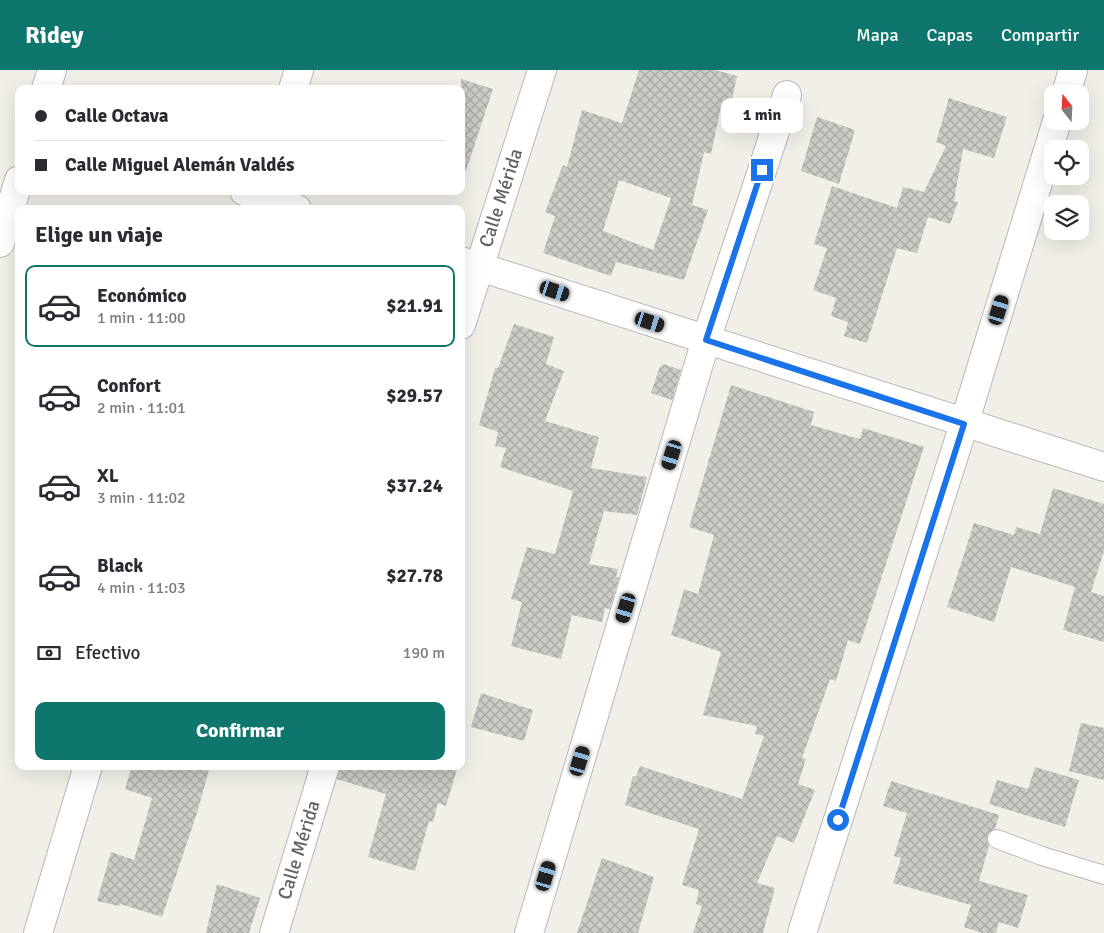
<!DOCTYPE html>
<html lang="es">
<head>
<meta charset="utf-8">
<style>
	:root { --surface:#fff; --page:#f2f2f3; --text:#2b2b33; --muted:#7c7c81; --line:#e1e1e2; --accent:#0f766e }
	body { margin:0; font-family:Signika,sans-serif; background:var(--page); color:var(--text); height:100vh; display:flex; flex-direction:column; font-size:19px; white-space:nowrap }
	* { box-sizing:border-box; margin:0 }
	p { font-size:16px; color:var(--muted) }
	.icon { flex:none; width:28px; height:28px; fill:none; stroke:currentColor; stroke-width:2; stroke-linecap:round; stroke-linejoin:round }
	.map { position:relative; flex:1; overflow:hidden }
	.panel { position:absolute; left:15px; top:135px; width:450px; height:565px; display:flex; flex-direction:column; background:var(--surface); border-radius:10px; box-shadow:0 5px 20px #0002 }
	.panel>* { flex:none }
	.banner { position:absolute; left:15px; top:15px; width:450px; height:110px; border-radius:10px; box-shadow:0 5px 20px #0002; display:grid; align-content:center; height:110px; padding:0 20px; background:var(--surface) }
	.needle { width:32px; rotate:342deg }
	.controls { position:absolute; left:1044px; top:15px; display:grid; gap:10px }
	.controls a { display:grid; place-items:center; width:45px; height:45px; border-radius:10px; background:var(--surface); box-shadow:0 5px 20px #0002; font-size:25px }
	.end { position:absolute; width:22px; height:22px; margin:-11px; border:6px solid #1a73e8; background:#fff; box-shadow:0 0 0 2px #fff }
	.from { border-radius:50% }
	.bubble { position:absolute; height:35px; border-radius:10px; background:var(--surface); box-shadow:0 5px 20px #0002; font-size:16px; font-weight:700; line-height:35px; text-align:center }
	.car { position:absolute; width:15px; height:30px; margin:-15px -8px; border-radius:6px; box-shadow:0 0 4px 1px #0007; background:linear-gradient(#222 24%,#8ab4d8 0 40%,#222 0 76%,#8ab4d8 0 86%,#222 0) }
	.banner b { display:flex; align-items:center; gap:18px; height:48px; font-size:19px }
	.banner b+b { border-top:1px solid var(--line) }
	.banner i { width:12px; height:12px; background:var(--text) }
	ul { padding:0; list-style:none }
	li { display:flex; align-items:center; gap:15px; height:82px; margin:0 10px 8px; padding:0 10px; border:2px solid transparent; border-radius:10px }
	li div { flex:1 }
	li b { display:block; font-size:19px }
	li em { font-style:normal; font-weight:700 }
	li.on { border-color:var(--accent) }
	li>.icon { width:45px; height:45px; stroke-width:1.5 }
	h2 { padding:0 20px; font-size:22px; line-height:60px }
	.pay { display:flex; align-items:center; gap:12px; height:55px; padding:0 20px; font-size:19px }
	.pay p { margin-inline-start:auto }
	.primary-button { display:flex; gap:10px; margin-top:auto; padding:10px 20px }
	.primary-button a { flex:1; height:58px; border-radius:10px; background:var(--accent); color:#fff; font-size:20px; font-weight:700; line-height:58px; text-align:center }
	header { display:flex; align-items:center; gap:30px; box-sizing:border-box; height:70px; padding:0 25px; background:var(--accent); color:#fff }
	header strong { font-size:24px }
	nav { display:flex; gap:28px; margin-inline-start:auto; font-size:18px }
	.map>svg:first-child { display:block }
	.building { fill:url(#building-cross-hatch); fill-rule:evenodd }
	.lines { fill:none; stroke-linecap:round; stroke-linejoin:round }
	.service-casing { stroke:#b5b8bc; stroke-width:20 }
	.minor-casing { stroke:#b5b8bc; stroke-width:30 }
	.tertiary-casing { stroke:#b5b8bc; stroke-width:30 }
	.service { stroke:#fff; stroke-width:18 }
	.minor { stroke:#fff; stroke-width:28 }
	.tertiary { stroke:#fff; stroke-width:28 }
	.route { stroke:#1a73e8; stroke-width:6 }
	.labels { text-anchor:middle; dominant-baseline:central; stroke-width:4; stroke-linejoin:round; paint-order:stroke }
	.street-label { font-size:19px; fill:#5f6368; stroke:#fff }
</style>
</head>
<body>
<header>
<strong>Ridey</strong>
<nav><a>Mapa</a><a>Capas</a><a>Compartir</a></nav>
</header>
<div class="map">
<svg width="1104" height="863" viewBox="0 0 1104 863">
	<defs>
		<pattern id="building-cross-hatch" width="8" height="8" patternUnits="userSpaceOnUse" patternTransform="scale(1.25)"><rect width="8" height="8" fill="#cccac5"/><path d="M0 0l8 8M0 8l8-8" fill="none" stroke="#a9a8a4"/></pattern>
	</defs>
	<rect width="100%" height="100%" fill="#f1efe8"/>
	<path class="building" d="M 639,0 L 715,0 L 737,6 L 731,34 L 722,32 L 711,84 L 704,82 L 692,135 L 708,140 L 684,210 L 616,192 L 611,206 L 543,183 L 555,146 L 545,142 L 563,95 L 567,97 L 582,40 L 622,53 ZM 619,110 L 671,128 L 653,180 L 603,161 Z
		M 461,9 L 493,19 L 466,101 L 461,100 Z
		M 949,28 L 1007,47 L 994,88 L 963,79 L 954,131 L 958,132 L 950,154 L 928,147 L 917,183 L 897,178 L 867,273 L 844,266 L 848,252 L 831,246 L 836,228 L 813,220 L 827,178 L 814,174 L 832,116 L 897,138 L 903,117 L 924,122 L 946,76 L 936,72 Z
		M 817,47 L 855,60 L 839,114 L 801,101 Z
		M 514,254 L 554,267 L 546,294 L 564,301 L 545,351 L 599,367 L 591,398 L 647,407 L 637,445 L 604,441 L 589,494 L 618,499 L 616,507 L 619,508 L 610,539 L 605,538 L 602,552 L 572,545 L 561,589 L 511,576 L 522,532 L 511,529 L 527,477 L 555,484 L 573,421 L 500,397 L 506,378 L 495,376 L 498,362 L 479,355 L 495,298 L 498,298 Z
		M 663,294 L 681,300 L 672,330 L 651,323 L 660,296 L 662,297 Z
		M 731,315 L 814,342 L 811,355 L 860,369 L 863,358 L 924,377 L 860,574 L 848,570 L 836,611 L 830,609 L 802,688 L 806,689 L 798,714 L 815,720 L 794,773 L 777,766 L 757,813 L 775,818 L 763,863 L 693,863 L 702,836 L 696,834 L 699,820 L 682,815 L 699,759 L 625,735 L 633,706 L 636,707 L 640,696 L 742,729 L 764,666 L 755,664 L 757,656 L 703,645 L 721,582 L 671,565 L 684,519 L 698,524 L 714,465 L 689,457 Z
		M 1053,418 L 1104,434 L 1104,481 L 1091,522 L 1104,526 L 1104,572 L 1063,560 L 1075,517 L 1011,497 L 994,552 L 947,537 L 974,453 L 1014,465 L 1016,457 L 1040,464 Z
		M 481,623 L 533,640 L 524,671 L 471,657 Z
		M 1081,653 L 1104,658 L 1104,710 L 1069,701 Z
		M 132,696 L 210,696 L 197,743 L 162,847 L 120,834 L 119,836 L 97,831 L 111,782 L 134,790 L 152,728 L 125,719 Z
		M 340,696 L 458,696 L 446,736 L 438,733 L 433,752 L 429,751 L 415,801 L 368,787 L 386,724 L 337,709 Z
		M 1035,697 L 1079,710 L 1065,757 L 989,734 L 997,710 L 1028,719 Z
		M 891,711 L 999,745 L 995,759 L 987,766 L 989,776 L 979,811 L 1028,825 L 1018,858 L 999,852 L 996,863 L 982,863 L 964,857 L 971,835 L 893,813 L 901,788 L 894,786 L 907,743 L 883,736 Z
		M 602,788 L 654,807 L 638,863 L 577,863 Z
		M 217,814 L 260,828 L 249,863 L 206,863 Z"/>
	<g class="lines">
		<defs>
			<path id="service" d="M 997,769 L 1042,786 L 1104,805"/>
			<path id="minor" d="M 293,19 L 299,0
				M 1066,24 L 1073,0
				M 244,121 L 297,139
				M 461,191 L 1104,397
				M 461,255 L 542,0
				M 38,863 L 88,696
				M 274,863 L 325,696
				M 529,863 L 706,270 L 787,25
				M 802,863 L 964,354 L 1057,51"/>
			<path id="tertiary" d="M 46,19 L 52,0
				M 0,173 L 19,110"/>
		</defs>
		<use href="#service" class="service-casing"/>
		<use href="#minor" class="minor-casing"/>
		<use href="#tertiary" class="tertiary-casing"/>
		<use href="#service" class="service"/>
		<use href="#minor" class="minor"/>
		<use href="#tertiary" class="tertiary"/>
	</g>
	<g class="lines">
		<path class="route" d="M 762,100 L 706,270 L 964,354 L 838,750"/>
	</g>
	<g class="labels">
		<g class="street-label">
			<text transform="translate(501 128) rotate(-72)">Calle Mérida</text>
			<text transform="translate(299 780) rotate(-73)">Calle Mérida</text>
		</g>
	</g>
</svg>
<div class="controls">
<a><svg class="needle" viewBox="-14 -14 28 28"><path d="M0-13l5 13h-10z" fill="#e53935"/><path d="M0 13l5-13h-10z" fill="#7c7c81"/></svg></a>
<a><svg class="icon" aria-label="locate" viewBox="0 0 24 24"><circle cx="12" cy="12" r="6"/><path d="M12 2v4M12 18v4M2 12h4M18 12h4"/></svg></a>
<a><svg class="icon" aria-label="layers" viewBox="0 0 24 24"><path d="M12 4l9 5-9 5-9-5zM3 14l9 5 9-5"/></svg></a>
</div>
<i class="end from" style="left:838px;top:750px"></i>
<i class="end" style="left:762px;top:100px"></i>
<div class="bubble" style="left:721px;top:28px;width:82px">1 min</div>
<i class="car" style="left:555px;top:221px;rotate:108deg"></i>
<i class="car" style="left:999px;top:240px;rotate:17deg"></i>
<i class="car" style="left:650px;top:252px;rotate:108deg"></i>
<i class="car" style="left:672px;top:385px;rotate:197deg"></i>
<i class="car" style="left:626px;top:538px;rotate:197deg"></i>
<i class="car" style="left:580px;top:691px;rotate:17deg"></i>
<i class="car" style="left:546px;top:806px;rotate:17deg"></i>
<div class="banner">
<b><i class="from"></i>Calle Octava</b>
<b><i></i>Calle Miguel Alemán Valdés</b>
</div>
<section class="panel">
<h2>Elige un viaje</h2>
<ul>
<li class="on"><svg class="icon" aria-label="car" viewBox="0 0 24 24"><path d="M5 17H2v-5l4-1 3-4h7l3 4 3 1v5h-3M9 17h6M6 11h13"/><circle cx="7" cy="17" r="2"/><circle cx="17" cy="17" r="2"/></svg><div><b>Económico</b><p>1 min · 11:00</p></div><em>$21.91</em></li>
<li><svg class="icon" aria-label="car" viewBox="0 0 24 24"><path d="M5 17H2v-5l4-1 3-4h7l3 4 3 1v5h-3M9 17h6M6 11h13"/><circle cx="7" cy="17" r="2"/><circle cx="17" cy="17" r="2"/></svg><div><b>Confort</b><p>2 min · 11:01</p></div><em>$29.57</em></li>
<li><svg class="icon" aria-label="car" viewBox="0 0 24 24"><path d="M5 17H2v-5l4-1 3-4h7l3 4 3 1v5h-3M9 17h6M6 11h13"/><circle cx="7" cy="17" r="2"/><circle cx="17" cy="17" r="2"/></svg><div><b>XL</b><p>3 min · 11:02</p></div><em>$37.24</em></li>
<li><svg class="icon" aria-label="car" viewBox="0 0 24 24"><path d="M5 17H2v-5l4-1 3-4h7l3 4 3 1v5h-3M9 17h6M6 11h13"/><circle cx="7" cy="17" r="2"/><circle cx="17" cy="17" r="2"/></svg><div><b>Black</b><p>4 min · 11:03</p></div><em>$27.78</em></li>
</ul>
<div class="pay"><svg class="icon" aria-label="cash" viewBox="0 0 24 24"><path d="M3 7h18v10H3z"/><circle cx="12" cy="12" r="2"/></svg>Efectivo<p>190 m</p></div>
<div class="primary-button"><a>Confirmar</a></div>
</section>
</div>
</body>
</html>
